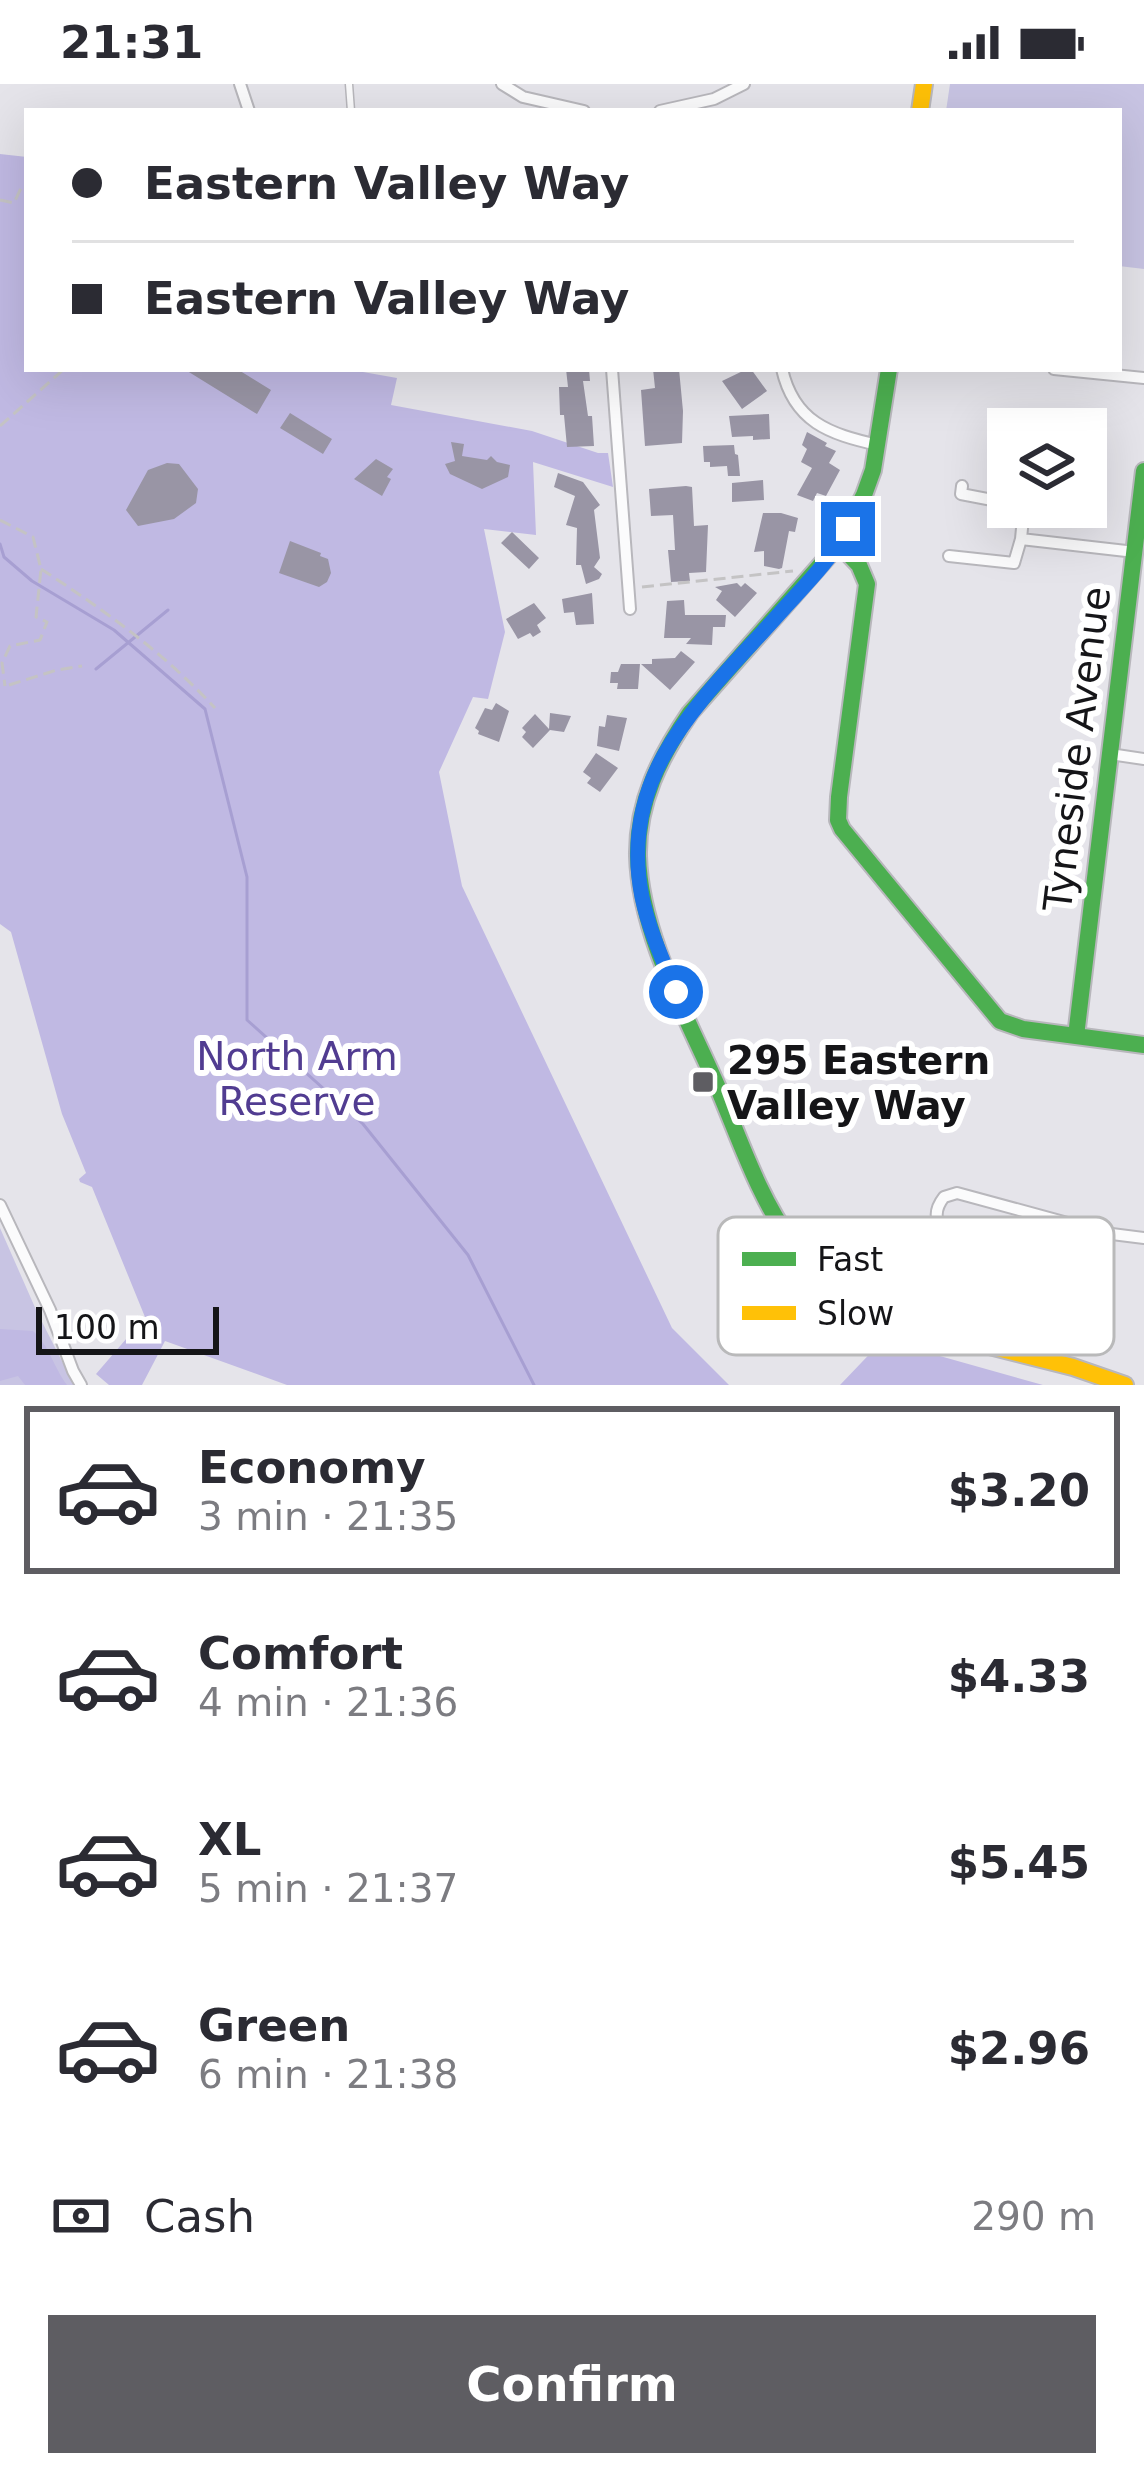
<!DOCTYPE html>
<html lang="en">
<head>
<meta charset="utf-8">
<style>
	:root { --surface:#fff; --page:#f7f7f7; --text:#2b2b33; --muted:#7c7c81; --line:#e1e1e2; --accent:#5e5d62 }
	body { margin:0; font-family:"DejaVu Sans",sans-serif; background:var(--page); color:var(--text); height:100vh; display:flex; flex-direction:column; font-size:45px; white-space:nowrap }
	* { box-sizing:border-box; margin:0 }
	p { font-size:39px; color:var(--muted) }
	.icon { flex:none; width:66px; height:66px; fill:none; stroke:currentColor; stroke-width:2; stroke-linecap:round; stroke-linejoin:round }
	.map { position:relative; height:1301px; overflow:hidden }
	.side { display:flex; flex-direction:column; background:var(--surface); flex:1 }
	.side>* { flex:none }
	.hud { position:absolute; left:24px; top:24px; width:1098px; height:264px; border-radius:0px; box-shadow:0 12px 48px #0002; display:grid; align-content:center; height:264px; padding:0 48px; background:var(--surface) }
	.buttons { position:absolute; left:987px; top:324px; display:grid; gap:24px }
	.buttons a { display:grid; place-items:center; width:120px; height:120px; border-radius:0px; background:var(--surface); box-shadow:0 12px 48px #0002; font-size:60px }
	.scale { position:absolute; left:36px; bottom:30px; width:183px; box-sizing:border-box; padding-left:12px; border:6px solid #151518; border-top:0; font-size:33px; line-height:42px; white-space:nowrap; color:#151518; -webkit-text-stroke:9px #fff; paint-order:stroke }
	.end { position:absolute; width:54px; height:54px; margin:-27px; border:15px solid #1a73e8; background:#fff; box-shadow:0 0 0 6px #fff }
	.from { border-radius:50% }
	.hud b { display:flex; align-items:center; gap:42px; height:114px; font-size:45px }
	.hud b+b { border-top:3px solid var(--line) }
	.hud i { width:30px; height:30px; background:var(--text) }
	ul { padding:21px 0 0; list-style:none }
	li { display:flex; align-items:center; gap:36px; height:168px; margin:0 24px 18px; padding:0 24px; border:6px solid transparent; border-radius:0px }
	li div { flex:1 }
	li b { display:block; font-size:45px }
	li em { font-style:normal; font-weight:600 }
	li.on { border-color:var(--accent) }
	li>.icon { width:108px; height:108px; stroke-width:1.5 }
	.pay { display:flex; align-items:center; gap:30px; height:132px; padding:0 48px; font-size:45px }
	.pay p { margin-inline-start:auto }
	.button { display:flex; gap:24px; margin-top:auto; padding:24px 48px }
	.button a { flex:1; height:138px; border-radius:0px; background:var(--accent); color:#fff; font-size:48px; font-weight:600; line-height:138px; text-align:center }
	.status { display:flex; justify-content:space-between; align-items:center; height:84px; padding:0 60px; background:var(--surface); direction:ltr }
	.status svg { height:33px; fill:currentColor }
	.map>svg:first-child { display:block }
	.green { fill:#c8c4e3 }
	.forest { fill:#c0b9e3 }
	.lines { fill:none; stroke-linecap:round; stroke-linejoin:round }
	.stream { stroke:#a79fd2; stroke-width:3 }
	.building { fill:#9995a5 }
	.lane-casing { stroke:#b8b7bc; stroke-width:9 }
	.street-casing { stroke:#b8b7bc; stroke-width:14 }
	.fast-casing { stroke:#b8b7bc; stroke-width:20 }
	.slow-casing { stroke:#b8b7bc; stroke-width:20 }
	.path { stroke:#c4c3c4; stroke-width:3; stroke-dasharray:12 6; stroke-linecap:butt }
	.lane { stroke:#fbfbfc; stroke-width:6 }
	.street { stroke:#fbfbfc; stroke-width:10 }
	.fast { stroke:#4caf50; stroke-width:16 }
	.slow { stroke:#ffc107; stroke-width:16 }
	.route { stroke:#1a73e8; stroke-width:15 }
	.poi-dot { fill:#5e5d62; stroke:#fff; stroke-width:4.5 }
	.labels { text-anchor:middle; dominant-baseline:central; stroke-width:12; stroke-linejoin:round; paint-order:stroke }
	.street-label { font-size:39px; fill:#151518; stroke:#fff }
	.park-label { font-size:39px; fill:#513c91; stroke:#fff }
	.poi-label { font-size:39px; font-weight:bold; fill:#151518; stroke:#fff; text-anchor:start }
	.key { fill:#fff; stroke:#b9b9ba; stroke-width:3 }
	.key-label { font-size:33px; fill:#151518 }
</style>
</head>
<body>
<div class="status"><b>21:31</b><svg viewBox="0 0 49 12"><path d="M0 12V9h3v3zM5 12V6h3v6zM10 12V3h3v9zM15 12V0h3v12zM26 1h20v11H26zM47 4h2v5h-2z"/></svg></div>
<div class="map">
<svg width="1144" height="1301" viewBox="0 0 1144 1301">
	<rect width="100%" height="100%" fill="#e5e4ea"/>
	<path class="green" d="M 950,0 L 1144,0 L 1144,185 L 1119,182 L 1119,27 L 946,27 Z
		M 0,1144 L 37,1228 L 74,1301 L 0,1301 Z"/>
	<path class="forest" d="M 0,70 L 27,73 L 27,285 L 346,285 L 397,294 L 391,321 L 532,347 L 598,369 L 608,369 L 613,403 L 533,378 L 536,451 L 484,445 L 505,548 L 488,615 L 473,613 L 439,688 L 462,802 L 672,1244 L 729,1301 L 287,1301 L 165,1257 L 142,1301 L 109,1301 L 96,1290 L 145,1233 L 92,1103 L 80,1098 L 79,1095 L 86,1089 L 62,1030 L 11,848 L 0,840 Z
		M 0,1245 L 33,1247 C 49,1261 54,1284 67,1301 L 25,1301 L 18,1292 L 0,1297 Z
		M 883,1256 L 1043,1301 L 840,1301 Z"/>
	<g class="lines">
		<path class="stream" d="M 0,460 L 4,473 L 32,497 L 114,546 L 205,625 L 247,793 L 247,936 L 363,1040 L 468,1171 L 534,1301
			M 96,585 L 168,526"/>
	</g>
	<path class="building" d="M 184,285 L 237,285 L 271,306 L 257,330 Z
		M 566,285 L 589,285 L 590,297 L 583,297 L 588,332 L 592,332 L 594,362 L 567,363 L 564,331 L 560,331 L 559,303 L 568,303 Z
		M 653,285 L 679,285 L 683,327 L 682,359 L 645,362 L 641,306 L 655,304 Z
		M 747,285 L 751,285 L 767,307 L 742,325 L 722,297 Z
		M 290,329 L 332,355 L 323,370 L 280,344 Z
		M 769,330 L 770,355 L 753,356 L 753,352 L 732,353 L 729,332 Z
		M 807,348 L 827,359 L 825,362 L 836,367 L 829,379 L 840,386 L 826,412 L 817,409 L 813,417 L 797,411 L 812,384 L 801,378 L 807,365 L 802,361 Z
		M 451,358 L 464,360 L 462,372 L 487,376 L 491,372 L 497,378 L 510,381 L 508,393 L 482,405 L 450,390 L 445,380 L 455,377 Z
		M 734,361 L 735,370 L 738,371 L 740,392 L 728,392 L 727,382 L 710,383 L 710,378 L 704,378 L 703,362 Z
		M 376,375 L 393,385 L 387,393 L 391,395 L 382,412 L 354,395 Z
		M 167,379 L 179,380 L 198,405 L 196,419 L 174,435 L 138,442 L 126,426 L 148,386 Z
		M 558,389 L 583,398 L 600,421 L 594,426 L 600,474 L 594,483 L 602,490 L 599,495 L 586,500 L 581,481 L 576,481 L 577,444 L 566,441 L 575,412 L 554,403 Z
		M 763,396 L 764,416 L 732,418 L 732,399 Z
		M 686,402 L 692,403 L 694,442 L 708,441 L 706,488 L 689,489 L 690,497 L 671,498 L 668,466 L 675,466 L 673,431 L 651,432 L 649,405 Z
		M 763,429 L 781,429 L 798,434 L 795,448 L 789,447 L 782,484 L 779,485 L 764,482 L 764,467 L 754,468 Z
		M 512,448 L 539,474 L 529,485 L 501,459 Z
		M 290,457 L 321,469 L 320,472 L 328,475 L 331,489 L 327,498 L 319,503 L 279,489 Z
		M 737,499 L 741,503 L 745,499 L 757,509 L 735,533 L 716,516 L 722,507 L 715,503 Z
		M 592,509 L 594,540 L 576,541 L 574,528 L 564,529 L 562,515 Z
		M 684,516 L 685,531 L 726,531 L 725,543 L 713,543 L 712,561 L 686,560 L 691,554 L 664,554 L 667,517 Z
		M 534,519 L 546,534 L 537,541 L 541,548 L 533,553 L 530,549 L 518,555 L 506,535 Z
		M 681,567 L 695,578 L 670,606 L 641,580 L 652,580 L 652,575 L 675,574 Z
		M 621,580 L 640,580 L 638,605 L 617,605 L 618,599 L 610,599 L 611,588 L 618,588 Z
		M 496,619 L 509,627 L 499,658 L 478,650 L 479,647 L 475,644 L 485,624 L 492,626 Z
		M 550,629 L 571,632 L 564,648 L 550,646 L 533,664 L 522,653 L 526,648 L 522,644 L 535,630 L 549,645 Z
		M 607,631 L 627,634 L 619,667 L 597,662 L 599,642 L 605,643 Z
		M 596,669 L 618,684 L 600,708 L 587,699 L 591,694 L 583,688 Z"/>
	<g class="lines">
		<defs>
			<path id="lane" d="M 349,0 L 351,27"/>
			<path id="street" d="M 240,0 L 249,27
				M 502,0 L 523,13 L 584,27
				M 660,27 L 714,15 L 744,0
				M 612,285 L 630,525
				M 782,285 C 794,338 829,350 878,361
				M 1054,285 L 1144,294
				M 962,402 L 961,410 L 1008,419
				M 1024,423 L 1021,455 L 1135,468
				M 949,472 L 1014,479 L 1021,455
				M 1110,670 L 1144,675
				M 0,1121 L 50,1226 L 73,1287 L 81,1301
				M 1104,1149 L 959,1152 C 937,1147 930,1131 944,1113 L 957,1109 L 1104,1149 L 1144,1154"/>
			<path id="fast" d="M 889,285 L 873,386 L 864,411 L 839,460 L 690,629 C 660,673 637,718 638,772 C 640,850 687,933 718,1004 C 740,1056 759,1114 793,1160 C 827,1207 883,1234 938,1249
				M 839,460 L 859,481 L 867,500 L 839,713 L 838,736 L 842,745 L 1000,937 L 1023,945 L 1144,961
				M 1076,952 L 1144,387"/>
			<path id="slow" d="M 920,27 L 924,0
				M 938,1249 L 1073,1283 L 1125,1301"/>
		</defs>
		<use href="#lane" class="lane-casing"/>
		<use href="#street" class="street-casing"/>
		<use href="#fast" class="fast-casing"/>
		<use href="#slow" class="slow-casing"/>
		<path class="path" d="M 0,116 L 14,119 L 21,104 L 27,106
			M 0,342 L 64,285
			M 0,436 L 33,453 L 41,485 L 36,533 L 47,538 L 40,556 L 10,562 L 2,579 L 5,602
			M 41,485 C 104,526 163,568 215,624
			M 642,503 L 793,487
			M 9,601 L 57,586 L 82,582"/>
		<use href="#lane" class="lane"/>
		<use href="#street" class="street"/>
		<use href="#fast" class="fast"/>
		<use href="#slow" class="slow"/>
	</g>
	<g class="lines">
		<path class="route" d="M 676,908 C 663,877 649,846 642,813 C 617,688 703,615 779,530 C 803,503 830,477 848,445"/>
	</g>
	<rect class="poi-dot" x="691" y="986" width="24" height="24" rx="6"/>
	<g class="labels">
		<g class="street-label">
			<text transform="translate(1077 665) rotate(-83)">Tyneside Avenue</text>
		</g>
		<g class="park-label">
			<text x="297" y="972">North Arm<tspan x="297" dy="45">Reserve</tspan></text>
		</g>
		<g class="poi-label">
			<text x="727" y="976">295 Eastern<tspan x="727" dy="45">Valley Way</tspan></text>
		</g>
	</g>
	<rect x="718" y="1133" width="396" height="138" rx="18" class="key"/>
	<rect x="742" y="1168" width="54" height="14" fill="#4caf50"/>
	<rect x="742" y="1222" width="54" height="14" fill="#ffc107"/>
	<g class="key-label">
		<text x="817" y="1187">Fast</text>
		<text x="817" y="1241">Slow</text>
	</g>
</svg>
<div class="buttons">
<a><svg class="icon" aria-label="layers" viewBox="0 0 24 24"><path d="M12 4l9 5-9 5-9-5zM3 14l9 5 9-5"/></svg></a>
</div>
<div class="scale">100 m</div>
<i class="end from" style="left:676px;top:908px"></i>
<i class="end" style="left:848px;top:445px"></i>
<div class="hud">
<b><i class="from"></i>Eastern Valley Way</b>
<b><i></i>Eastern Valley Way</b>
</div>
</div>
<section class="side">
<ul>
<li class="on"><svg class="icon" aria-label="car" viewBox="0 0 24 24"><path d="M5 17H2v-5l4-1 3-4h7l3 4 3 1v5h-3M9 17h6M6 11h13"/><circle cx="7" cy="17" r="2"/><circle cx="17" cy="17" r="2"/></svg><div><b>Economy</b><p>3 min · 21:35</p></div><em>$3.20</em></li>
<li><svg class="icon" aria-label="car" viewBox="0 0 24 24"><path d="M5 17H2v-5l4-1 3-4h7l3 4 3 1v5h-3M9 17h6M6 11h13"/><circle cx="7" cy="17" r="2"/><circle cx="17" cy="17" r="2"/></svg><div><b>Comfort</b><p>4 min · 21:36</p></div><em>$4.33</em></li>
<li><svg class="icon" aria-label="car" viewBox="0 0 24 24"><path d="M5 17H2v-5l4-1 3-4h7l3 4 3 1v5h-3M9 17h6M6 11h13"/><circle cx="7" cy="17" r="2"/><circle cx="17" cy="17" r="2"/></svg><div><b>XL</b><p>5 min · 21:37</p></div><em>$5.45</em></li>
<li><svg class="icon" aria-label="car" viewBox="0 0 24 24"><path d="M5 17H2v-5l4-1 3-4h7l3 4 3 1v5h-3M9 17h6M6 11h13"/><circle cx="7" cy="17" r="2"/><circle cx="17" cy="17" r="2"/></svg><div><b>Green</b><p>6 min · 21:38</p></div><em>$2.96</em></li>
</ul>
<div class="pay"><svg class="icon" aria-label="cash" viewBox="0 0 24 24"><path d="M3 7h18v10H3z"/><circle cx="12" cy="12" r="2"/></svg>Cash<p>290 m</p></div>
<div class="button"><a>Confirm</a></div>
</section>
</body>
</html>
